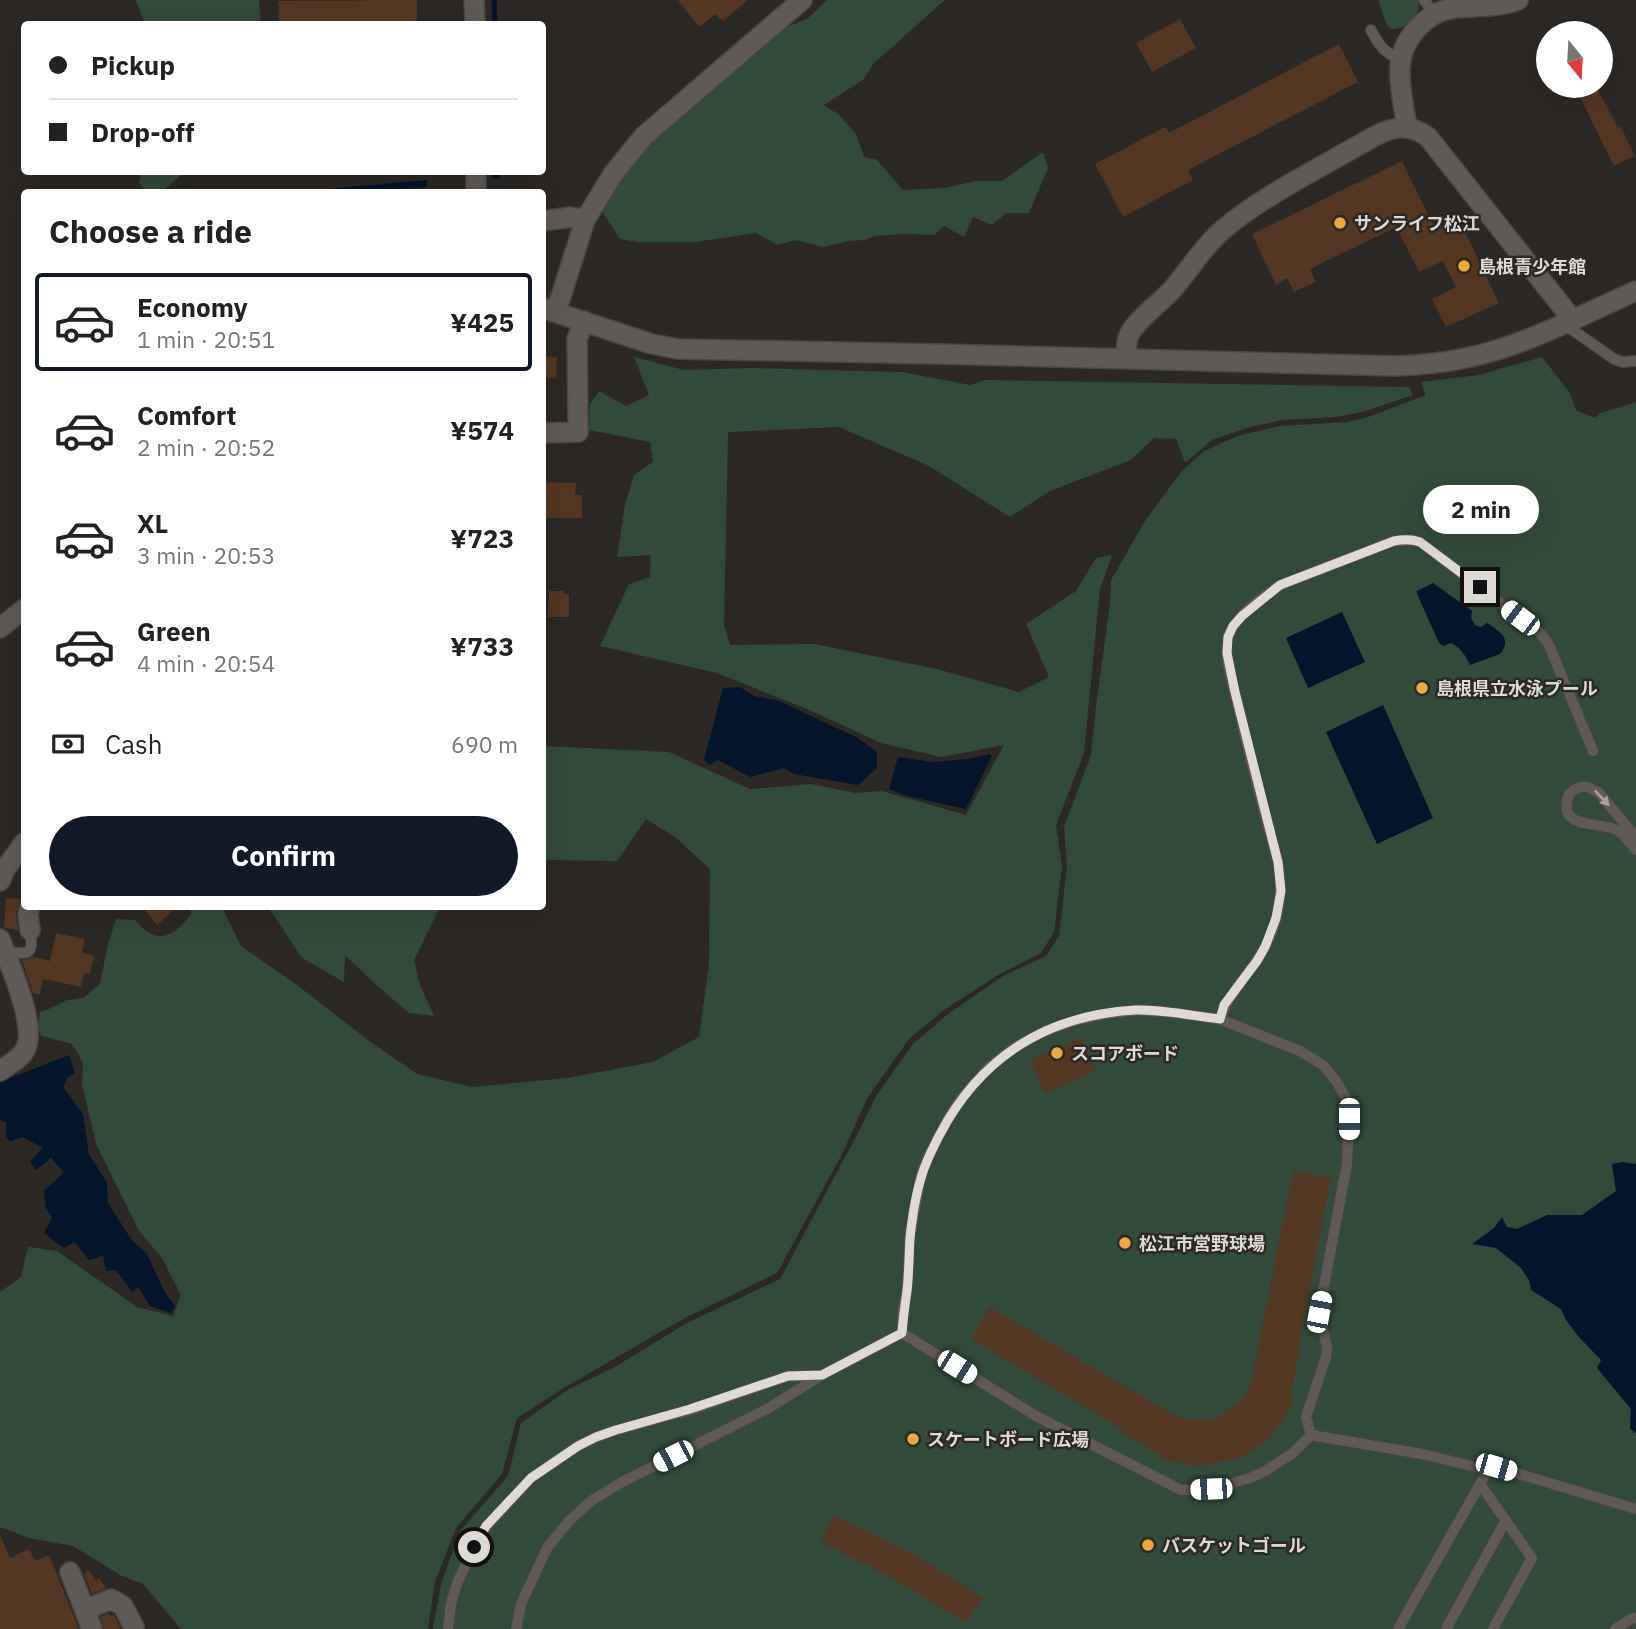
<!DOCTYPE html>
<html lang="en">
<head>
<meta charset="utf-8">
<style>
	:root { --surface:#fff; --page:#f6f6f6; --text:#222; --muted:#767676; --line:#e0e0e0; --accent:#111827 }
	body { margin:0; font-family:"IBM Plex Sans","Noto Sans JP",sans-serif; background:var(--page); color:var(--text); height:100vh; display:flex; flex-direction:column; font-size:26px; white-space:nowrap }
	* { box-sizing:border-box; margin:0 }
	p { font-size:23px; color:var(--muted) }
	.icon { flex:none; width:38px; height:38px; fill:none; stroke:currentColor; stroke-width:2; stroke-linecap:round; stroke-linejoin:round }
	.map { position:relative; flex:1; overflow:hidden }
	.panel { position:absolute; left:21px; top:189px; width:525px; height:721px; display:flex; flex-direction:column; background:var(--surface); border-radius:7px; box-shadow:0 7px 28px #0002 }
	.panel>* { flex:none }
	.hud { position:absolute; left:21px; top:21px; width:525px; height:154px; border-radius:7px; box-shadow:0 7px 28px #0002; display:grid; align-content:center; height:154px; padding:0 28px; background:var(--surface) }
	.needle { width:46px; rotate:162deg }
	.tools { position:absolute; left:1536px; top:21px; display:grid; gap:14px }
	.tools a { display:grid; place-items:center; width:77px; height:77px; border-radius:50%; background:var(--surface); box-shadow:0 7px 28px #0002; font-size:35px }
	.end { position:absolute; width:32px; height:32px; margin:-16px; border:9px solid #dcd9d7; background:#111; box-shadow:0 0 0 4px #111 }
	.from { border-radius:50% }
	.bubble { position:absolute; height:49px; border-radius:24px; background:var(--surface); box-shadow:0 7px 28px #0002; font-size:23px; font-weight:800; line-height:49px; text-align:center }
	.car { position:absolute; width:21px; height:42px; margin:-21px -10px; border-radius:9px; box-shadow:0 0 5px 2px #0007; background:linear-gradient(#fff 24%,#345 0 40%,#fff 0 76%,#345 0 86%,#fff 0) }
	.hud b { display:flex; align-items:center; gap:24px; height:66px; font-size:26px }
	.hud b+b { border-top:2px solid var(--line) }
	.hud i { width:18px; height:18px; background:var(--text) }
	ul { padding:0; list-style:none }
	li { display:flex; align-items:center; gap:21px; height:98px; margin:0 14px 10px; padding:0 14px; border:4px solid transparent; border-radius:7px }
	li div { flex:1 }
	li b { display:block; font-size:26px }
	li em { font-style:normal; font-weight:800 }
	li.selected { border-color:var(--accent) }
	li>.icon { width:63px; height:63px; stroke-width:1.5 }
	h2 { padding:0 28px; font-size:32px; line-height:84px }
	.pay { display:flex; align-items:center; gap:18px; height:77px; padding:0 28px; font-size:26px }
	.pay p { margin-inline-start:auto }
	.button { display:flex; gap:14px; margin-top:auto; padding:14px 28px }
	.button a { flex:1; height:80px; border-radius:42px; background:var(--accent); color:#fff; font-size:28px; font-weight:800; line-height:80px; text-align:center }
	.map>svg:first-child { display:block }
	.green { fill:#324a3a }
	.water { fill:#03142b }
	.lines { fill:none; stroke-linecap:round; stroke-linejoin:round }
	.stream { stroke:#03142b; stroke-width:5 }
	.building { fill:#543722 }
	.service-casing { stroke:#484542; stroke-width:12 }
	.minor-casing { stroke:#484542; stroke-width:22 }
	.tertiary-casing { stroke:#484542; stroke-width:22 }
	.service { stroke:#5f5a57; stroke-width:10 }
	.minor { stroke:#5f5a57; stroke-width:19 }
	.tertiary { stroke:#5f5a57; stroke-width:19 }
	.oneway { fill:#a4a09d }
	.route { stroke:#dcd9d7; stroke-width:9 }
	.poi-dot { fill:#eea83c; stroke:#2c2825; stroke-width:2.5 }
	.labels { text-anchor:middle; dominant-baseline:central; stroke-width:5; stroke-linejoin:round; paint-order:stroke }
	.poi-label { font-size:18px; font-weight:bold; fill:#dcd9d7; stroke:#2c2825; text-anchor:start }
</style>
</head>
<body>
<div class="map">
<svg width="1636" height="1629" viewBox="0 0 1636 1629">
	<rect width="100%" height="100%" fill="#2c2825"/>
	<path class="green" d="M 136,0 L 259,0 L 261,24 L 145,24 Z
		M 827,0 L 945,0 L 873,64 L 864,79 L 824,105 L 839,115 L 856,134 L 864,157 L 877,160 L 903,190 L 945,188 L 975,181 L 1002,181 L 1043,152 L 1048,168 L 1029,213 L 1006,213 L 992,225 L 973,217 L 964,237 L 944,226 L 934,235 L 905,234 L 874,236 L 865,240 L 849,241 L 823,247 L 795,240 L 778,245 L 756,233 L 695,242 L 638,242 L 620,239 L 603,213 L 612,194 L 650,138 L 719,85 L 740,65 L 787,27 L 807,19 Z
		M 1378,0 L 1418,0 C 1422,16 1406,30 1391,29 L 1387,25 Z
		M 141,172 L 185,172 L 161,192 L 146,192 L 139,183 Z
		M 634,357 L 684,370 L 754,368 L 824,370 L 902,372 L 970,385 L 985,380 L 1409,387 L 1413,395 L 1366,411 L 1336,417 L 1282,420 L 1250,427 L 1212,440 L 1185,463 L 1176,439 L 1154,438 L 1131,460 L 1050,491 L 1010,517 L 929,466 L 839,427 L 728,432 L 724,625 L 730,645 L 815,644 L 937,669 L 1019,692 L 1049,677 L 1026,624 L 1076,591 L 1096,558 L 1112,555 L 1100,589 L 1084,753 L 1056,825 L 1062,866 L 1054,932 L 1041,953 L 998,975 L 944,1010 L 909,1039 L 868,1097 L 841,1156 L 777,1273 L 683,1319 L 567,1386 L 517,1418 L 502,1474 L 456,1528 L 435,1581 L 428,1629 L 181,1629 L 143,1584 L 120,1575 L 73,1546 L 29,1538 L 0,1527 L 0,1292 L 21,1277 L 28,1247 L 57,1251 L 137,1307 L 173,1316 L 181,1295 L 162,1258 L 139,1231 L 96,1144 L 82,1084 L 83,1062 L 72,1044 L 41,1036 L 38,1025 L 40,1012 L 49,1009 L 67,1000 L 83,998 L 100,984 L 108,944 L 116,919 L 135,920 C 139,924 143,929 148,932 C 166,944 181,927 191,914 L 191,907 L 222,907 L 241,946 L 297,985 L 368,1040 L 417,1074 L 472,1087 L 567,1078 L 653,1062 L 699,1037 L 709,964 L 710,869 L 675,837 L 646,819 L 617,861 L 543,860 L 543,746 L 669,752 L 750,789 L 811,784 L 856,793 L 882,791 L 966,815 L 1004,745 L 941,757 L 881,743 L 807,709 L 717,673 L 600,646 L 629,584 L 650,577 L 651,555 L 617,557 L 625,505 L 634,475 L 653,462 L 650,442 L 589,430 L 590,404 L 599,391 L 626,406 L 649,395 Z
		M 1542,357 L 1570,393 L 1576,410 L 1595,418 L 1601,413 L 1636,402 L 1636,1629 L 433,1629 L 441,1584 L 460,1531 L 508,1476 L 521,1423 L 569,1389 L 613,1368 L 687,1323 L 780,1279 L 860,1129 L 876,1096 L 913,1044 L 948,1014 L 987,987 L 1003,976 L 1046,956 L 1059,936 L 1067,867 L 1064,827 L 1091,755 L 1096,706 L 1110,603 L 1111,580 L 1145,521 L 1181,472 L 1203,452 L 1221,443 L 1241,435 L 1280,426 L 1347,422 L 1368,417 L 1426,395 L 1421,382 L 1479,375 Z
		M 268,907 L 440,907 L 414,960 L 420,985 L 434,1016 L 409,1013 L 374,983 L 345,955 L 344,982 L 302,958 Z"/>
	<path class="water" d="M 427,180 L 427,187 L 354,192 L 327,192 L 336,188 L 345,187 Z
		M 1433,583 L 1472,611 L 1471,618 L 1475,625 L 1481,627 L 1487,623 C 1499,631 1513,638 1500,654 L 1470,665 C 1465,655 1462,649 1451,643 L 1443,646 L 1439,643 L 1417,594 L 1417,591 Z
		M 1342,612 L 1365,662 L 1308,688 L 1286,638 Z
		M 740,687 L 754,696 L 777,700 L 858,738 L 877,752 L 877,768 L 858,785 L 794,774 L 784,768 L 750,777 L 718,760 L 709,765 L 704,760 L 723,688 Z
		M 1383,705 L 1433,818 L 1377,844 L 1326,732 Z
		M 990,754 L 992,756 L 966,809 L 907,796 L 889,789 L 898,757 L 933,762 L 968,759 Z
		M 69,1055 L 75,1073 L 68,1077 L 63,1087 L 83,1114 L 89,1155 L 107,1182 L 108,1203 L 131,1239 L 147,1254 L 164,1291 L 175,1306 L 171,1313 L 150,1306 L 138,1287 L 132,1292 L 116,1270 L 106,1271 L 103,1256 L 89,1260 L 75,1242 L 64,1248 L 44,1233 L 52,1218 L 46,1208 L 44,1191 L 64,1172 L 51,1158 L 36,1170 L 30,1162 L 43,1148 L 22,1137 L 10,1142 L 6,1137 L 6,1122 L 0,1120 L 0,1082 Z
		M 1622,1162 L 1636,1164 L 1636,1433 L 1630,1429 L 1631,1409 L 1597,1368 L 1601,1360 L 1578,1336 L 1566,1320 L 1561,1309 L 1531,1290 L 1529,1280 L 1521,1268 L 1496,1248 L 1472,1244 L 1494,1228 L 1502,1217 L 1507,1227 L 1517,1229 L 1547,1215 L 1582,1215 L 1616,1191 L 1612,1164 Z"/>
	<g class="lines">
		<path class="stream" d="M 494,0 L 495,24
			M 494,176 L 498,176 L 498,172"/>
	</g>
	<path class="building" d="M 417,0 L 417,24 L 279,24 L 278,1 Z
		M 678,0 L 748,0 L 723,21 L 715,14 L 699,27 Z
		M 1180,19 L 1196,48 L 1152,72 L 1136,43 Z
		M 1339,44 L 1358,82 L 1188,170 L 1193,180 L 1123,217 L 1095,164 L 1165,127 L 1169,133 Z
		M 1593,90 L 1598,90 L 1618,128 L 1621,127 L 1635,156 L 1614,166 L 1580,97 Z
		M 1402,161 L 1434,227 L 1457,215 L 1499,303 L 1446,327 L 1432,299 L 1456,287 L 1443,261 L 1419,272 L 1396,227 L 1310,269 L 1316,282 L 1294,292 L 1287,278 L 1276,285 L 1252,234 Z
		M 542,356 L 557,357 L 556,378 L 542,378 Z
		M 542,482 L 576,483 L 575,495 L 582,495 L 582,518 L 546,518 L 546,515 L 542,515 Z
		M 549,591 L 564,591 L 564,594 L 569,594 L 569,617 L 548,617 Z
		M 6,898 L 20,899 L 16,912 L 18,930 L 4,928 Z
		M 142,906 L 178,906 L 157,925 Z
		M 56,933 L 85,939 L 82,953 L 94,955 L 90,974 L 84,973 L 81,987 L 43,979 L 40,995 L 33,993 L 22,960 L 33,957 L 50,961 Z
		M 1081,1038 L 1096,1071 L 1045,1093 L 1030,1060 Z
		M 1293,1171 L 1331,1178 L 1298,1348 L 1300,1348 L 1291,1396 L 1294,1397 L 1283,1421 L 1276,1430 L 1265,1442 L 1241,1457 L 1213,1464 L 1200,1466 L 1170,1462 L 1158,1457 L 1159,1454 L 1121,1432 L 1122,1429 L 971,1339 L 990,1307 L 1174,1415 L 1193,1420 L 1206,1420 L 1218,1417 L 1241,1400 L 1250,1387 Z
		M 833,1516 L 859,1527 L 915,1555 L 940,1570 L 983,1598 L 966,1623 L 892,1578 L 821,1542 Z
		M 0,1535 L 10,1558 L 29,1549 L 35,1561 L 49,1555 L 79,1629 L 0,1629 Z
		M 89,1570 L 96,1581 L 99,1578 L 106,1588 L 92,1594 L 84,1574 Z
		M 109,1613 L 109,1616 L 114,1615 L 121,1629 L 104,1629 L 100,1617 Z"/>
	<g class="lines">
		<defs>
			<path id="service" d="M 1424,0 L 1435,14
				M 1371,30 C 1380,47 1383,51 1401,60
				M 1564,324 L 1614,359 L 1623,362 L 1636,361
				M 1636,837 L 1599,793 L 1588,787 L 1581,787 C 1574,789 1568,792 1567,801 C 1561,829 1601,822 1617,830 C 1625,835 1630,843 1636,850
				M 5,952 C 28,953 34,958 30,930
				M 1220,1019 C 1227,998 1241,982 1254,964 C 1277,934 1284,898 1278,862 C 1263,808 1249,755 1237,701 C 1232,682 1224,657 1228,638 C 1233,617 1263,597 1280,585 L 1394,541 L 1412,540 L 1420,542 L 1540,633 L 1548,643 L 1593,751
				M 902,1333 L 903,1309 L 907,1291 L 910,1234 L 921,1175 L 929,1155 L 950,1115 L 964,1095 L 988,1068 L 1015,1047 L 1047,1030 L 1077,1020 L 1105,1014 L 1137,1010 L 1167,1012 L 1220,1019 L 1300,1051 L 1323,1065 L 1336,1081 L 1346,1098 L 1349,1119 L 1347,1164 L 1319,1312 L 1327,1348 L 1326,1357 L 1306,1417 L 1311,1435
				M 902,1333 L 1036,1416 L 1181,1490 L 1211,1489 L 1250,1478 L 1265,1471 L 1293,1453 L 1311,1435 L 1422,1454 L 1488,1470 L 1496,1467 L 1636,1509
				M 1480,1484 L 1532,1558 L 1493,1629
				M 448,1629 L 451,1603 L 458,1581 L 474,1547 L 487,1526 L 531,1478 L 578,1446 L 596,1437 L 616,1430 L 690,1410 L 788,1376 L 821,1375
				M 516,1629 L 521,1604 L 547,1548 L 569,1521 L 591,1501 L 622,1482 L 767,1409 L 822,1375 L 902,1333
				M 1398,1629 L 1488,1470
				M 1446,1629 L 1506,1520
				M 1615,1629 L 1631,1619 L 1636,1618"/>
			<path id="minor" d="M 542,221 L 571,217 L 585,220
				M 556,312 L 585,220 L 613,174 L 644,136 L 802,0
				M 542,433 L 578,432 L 577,339 L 584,321
				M 0,881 L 6,868 L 24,843
				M 30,906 L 28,914 L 30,930
				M 0,939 C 9,963 38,1027 25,1050 C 20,1059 8,1065 0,1071
				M 70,1572 L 92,1629
				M 85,1610 L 111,1599 L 123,1606 L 134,1627 L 133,1629"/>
			<path id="tertiary" d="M 474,0 L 475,24
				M 1407,127 C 1404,108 1399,87 1400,68 C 1401,40 1425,12 1454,8 C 1476,6 1497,8 1518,0
				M 476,172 L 476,192
				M 542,308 L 652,344 L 678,349 L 939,354 L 1396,366 C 1420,365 1443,363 1466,358 C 1525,346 1581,315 1636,291
				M 1126,359 C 1127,353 1126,344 1128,338 C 1132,323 1160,303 1171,291 C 1187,273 1199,253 1216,236 C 1239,214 1268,197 1295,181 C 1322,166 1348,151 1375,136 C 1394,126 1409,124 1428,137 L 1572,319
				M 0,628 L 24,609"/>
		</defs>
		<use href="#service" class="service-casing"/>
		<use href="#minor" class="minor-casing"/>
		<use href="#tertiary" class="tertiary-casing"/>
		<use href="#service" class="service"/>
		<use href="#minor" class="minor"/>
		<use href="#tertiary" class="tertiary"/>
	</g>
	<defs><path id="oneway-solid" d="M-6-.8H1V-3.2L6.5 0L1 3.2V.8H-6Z" transform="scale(1.75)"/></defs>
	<use class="oneway" href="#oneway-solid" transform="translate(1602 798) rotate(46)"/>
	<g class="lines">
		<path class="route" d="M 474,1547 L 486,1526 L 531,1478 L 578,1446 L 596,1437 L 616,1430 L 690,1409 L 788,1376 L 822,1375 L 902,1333 C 903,1319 905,1305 907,1291 C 909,1273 909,1255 910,1238 C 912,1219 916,1193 922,1175 C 926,1161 933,1148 939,1136 C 980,1057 1047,1015 1135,1010 C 1163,1009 1193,1016 1220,1019 L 1224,1005 L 1257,961 L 1265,947 L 1276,918 L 1281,891 L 1278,862 L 1235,692 L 1227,653 L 1228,637 L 1233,626 L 1242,616 L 1280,585 L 1394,541 C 1404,539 1411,539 1420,542 L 1480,587"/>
	</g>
	<g class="poi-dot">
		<circle cx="1340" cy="223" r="7"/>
		<circle cx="1464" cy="266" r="7"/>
		<circle cx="1422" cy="688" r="7"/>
		<circle cx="1057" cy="1053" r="7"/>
		<circle cx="1125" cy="1243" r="7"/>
		<circle cx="913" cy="1439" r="7"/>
		<circle cx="1148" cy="1545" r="7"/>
	</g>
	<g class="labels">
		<g class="poi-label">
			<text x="1354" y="223">サンライフ松江</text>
			<text x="1478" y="266">島根青少年館</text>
			<text x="1436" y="688">島根県立水泳プール</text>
			<text x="1071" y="1053">スコアボード</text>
			<text x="1139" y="1243">松江市営野球場</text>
			<text x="927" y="1439">スケートボード広場</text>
			<text x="1162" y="1545">バスケットゴール</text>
		</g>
	</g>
</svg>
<div class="tools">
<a><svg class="needle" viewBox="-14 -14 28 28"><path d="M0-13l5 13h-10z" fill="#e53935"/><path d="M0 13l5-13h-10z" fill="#767676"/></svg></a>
</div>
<i class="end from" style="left:474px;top:1547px"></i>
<i class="end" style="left:1480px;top:587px"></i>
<div class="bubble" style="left:1423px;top:485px;width:116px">2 min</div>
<i class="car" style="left:1520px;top:618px;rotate:307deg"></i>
<i class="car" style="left:1349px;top:1119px;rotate:180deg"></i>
<i class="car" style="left:1319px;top:1312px;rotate:11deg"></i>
<i class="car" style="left:957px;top:1367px;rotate:122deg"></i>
<i class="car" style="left:673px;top:1456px;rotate:243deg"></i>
<i class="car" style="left:1496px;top:1467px;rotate:106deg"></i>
<i class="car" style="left:1211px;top:1489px;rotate:268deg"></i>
<div class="hud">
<b><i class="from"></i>Pickup</b>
<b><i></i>Drop-off</b>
</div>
<section class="panel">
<h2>Choose a ride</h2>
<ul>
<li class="selected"><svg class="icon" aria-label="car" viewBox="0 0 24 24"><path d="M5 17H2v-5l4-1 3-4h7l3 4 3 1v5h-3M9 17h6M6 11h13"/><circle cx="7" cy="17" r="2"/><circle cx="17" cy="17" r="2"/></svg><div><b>Economy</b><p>1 min · 20:51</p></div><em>¥425</em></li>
<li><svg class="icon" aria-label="car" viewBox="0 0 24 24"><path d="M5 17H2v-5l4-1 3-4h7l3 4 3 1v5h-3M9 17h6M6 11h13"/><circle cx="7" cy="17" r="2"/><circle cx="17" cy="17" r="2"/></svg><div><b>Comfort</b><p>2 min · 20:52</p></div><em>¥574</em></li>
<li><svg class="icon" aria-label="car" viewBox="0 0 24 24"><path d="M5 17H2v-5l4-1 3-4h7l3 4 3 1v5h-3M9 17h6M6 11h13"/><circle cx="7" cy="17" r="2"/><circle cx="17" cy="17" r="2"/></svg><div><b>XL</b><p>3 min · 20:53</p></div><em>¥723</em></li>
<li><svg class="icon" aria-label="car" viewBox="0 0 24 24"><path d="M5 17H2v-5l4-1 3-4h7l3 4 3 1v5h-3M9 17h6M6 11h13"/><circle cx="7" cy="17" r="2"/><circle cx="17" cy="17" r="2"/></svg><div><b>Green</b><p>4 min · 20:54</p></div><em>¥733</em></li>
</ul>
<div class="pay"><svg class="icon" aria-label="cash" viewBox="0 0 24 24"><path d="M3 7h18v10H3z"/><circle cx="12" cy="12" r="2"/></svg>Cash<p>690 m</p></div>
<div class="button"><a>Confirm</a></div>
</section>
</div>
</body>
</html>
